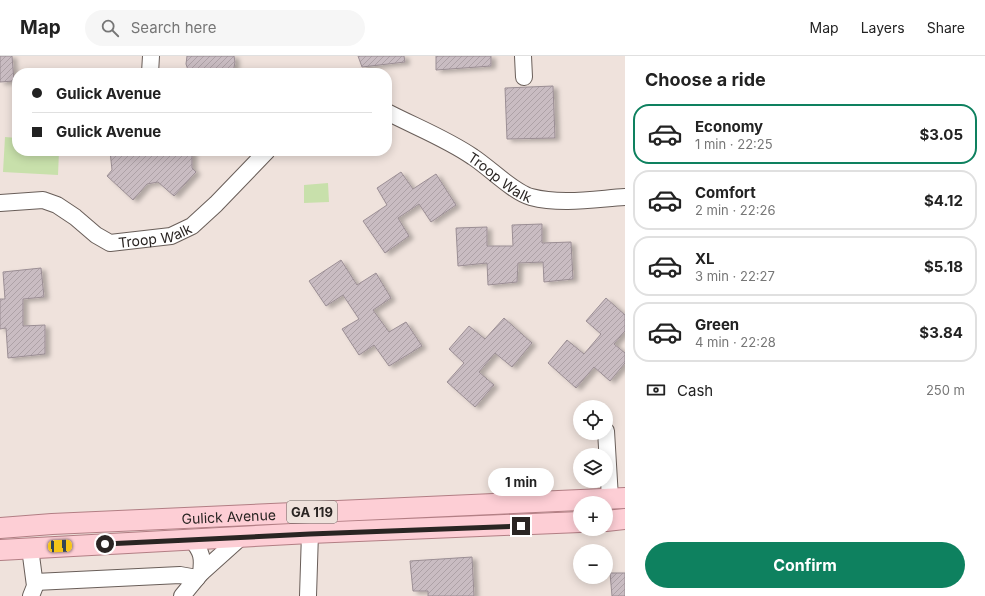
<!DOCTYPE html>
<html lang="en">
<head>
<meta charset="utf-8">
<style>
	:root { --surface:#fff; --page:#f6f6f6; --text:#222; --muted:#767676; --line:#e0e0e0; --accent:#0e815f }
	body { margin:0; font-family:Inter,sans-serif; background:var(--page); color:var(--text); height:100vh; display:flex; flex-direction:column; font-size:15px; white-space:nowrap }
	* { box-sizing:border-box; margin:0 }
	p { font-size:13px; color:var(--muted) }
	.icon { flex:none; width:22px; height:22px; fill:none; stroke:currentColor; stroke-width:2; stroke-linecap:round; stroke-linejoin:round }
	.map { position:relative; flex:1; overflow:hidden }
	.panel { display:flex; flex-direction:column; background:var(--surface); width:360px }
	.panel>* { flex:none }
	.guide { position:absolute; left:12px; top:12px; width:380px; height:88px; border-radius:16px; box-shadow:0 2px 10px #0003; display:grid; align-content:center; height:88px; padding:0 20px; background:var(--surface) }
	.tools { position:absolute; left:573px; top:344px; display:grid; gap:8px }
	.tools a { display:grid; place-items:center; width:40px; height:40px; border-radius:50%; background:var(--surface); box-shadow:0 2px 10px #0003; font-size:20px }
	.end { position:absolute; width:18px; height:18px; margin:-9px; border:5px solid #2a2523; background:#fff; box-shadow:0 0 0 2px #fff }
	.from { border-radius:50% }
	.bubble { position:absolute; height:28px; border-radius:14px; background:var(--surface); box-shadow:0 2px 10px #0003; font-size:13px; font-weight:700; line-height:28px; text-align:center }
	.car { position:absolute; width:12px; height:24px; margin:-12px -6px; border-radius:5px; box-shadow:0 0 3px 1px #0007; background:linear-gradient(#f5c518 24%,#345 0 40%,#f5c518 0 76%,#345 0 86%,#f5c518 0) }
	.guide b { display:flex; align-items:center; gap:14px; height:38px; font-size:15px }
	.guide b+b { border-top:1px solid var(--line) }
	.guide i { width:10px; height:10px; background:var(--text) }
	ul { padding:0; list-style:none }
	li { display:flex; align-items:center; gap:12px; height:60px; margin:0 8px 6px; padding:0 12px; border:2px solid var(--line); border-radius:16px }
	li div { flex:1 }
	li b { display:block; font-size:15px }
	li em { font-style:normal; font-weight:700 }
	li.selected { border-color:var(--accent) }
	li>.icon { width:36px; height:36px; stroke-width:1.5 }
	h2 { padding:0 20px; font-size:18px; line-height:48px }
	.pay { display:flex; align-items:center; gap:10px; height:44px; padding:0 20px; font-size:15px }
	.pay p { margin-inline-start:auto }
	.cta { display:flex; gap:8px; margin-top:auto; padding:8px 20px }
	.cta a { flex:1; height:46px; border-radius:24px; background:var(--accent); color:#fff; font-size:16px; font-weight:700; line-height:46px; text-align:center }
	header { display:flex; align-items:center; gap:24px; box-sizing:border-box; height:56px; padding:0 20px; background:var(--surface); border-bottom:1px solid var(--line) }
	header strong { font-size:19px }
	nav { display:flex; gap:22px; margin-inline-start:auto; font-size:14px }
	.search { width:280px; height:36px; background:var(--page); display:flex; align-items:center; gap:10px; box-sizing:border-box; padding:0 14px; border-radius:22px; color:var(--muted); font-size:15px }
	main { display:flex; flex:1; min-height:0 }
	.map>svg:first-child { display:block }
	.pitch { fill:#c8e0ab }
	.building { fill:url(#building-hatch); stroke:#9b8e94; filter:url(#shadow) }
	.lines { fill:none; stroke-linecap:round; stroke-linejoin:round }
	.minor-casing { stroke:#695e59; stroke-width:18 }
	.major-casing { stroke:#b27e84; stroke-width:22 }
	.minor { stroke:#fff; stroke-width:16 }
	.major { stroke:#fdced5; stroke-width:20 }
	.route { stroke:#2a2523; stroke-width:5 }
	.labels { text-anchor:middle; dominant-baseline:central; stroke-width:3.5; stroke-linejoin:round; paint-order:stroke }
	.shield { fill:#efe2dc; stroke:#655e5a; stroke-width:1 }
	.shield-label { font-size:13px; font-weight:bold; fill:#2a2523 }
	.street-label { font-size:14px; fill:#2a2523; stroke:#efe2dc }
</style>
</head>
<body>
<header>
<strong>Map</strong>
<div class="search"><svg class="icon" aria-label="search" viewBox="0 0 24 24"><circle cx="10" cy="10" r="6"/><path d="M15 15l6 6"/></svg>Search here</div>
<nav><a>Map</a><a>Layers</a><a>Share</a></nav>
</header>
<main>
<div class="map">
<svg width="625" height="540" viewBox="0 0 625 540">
	<defs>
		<pattern id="building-hatch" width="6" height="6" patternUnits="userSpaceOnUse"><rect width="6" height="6" fill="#c9bcc2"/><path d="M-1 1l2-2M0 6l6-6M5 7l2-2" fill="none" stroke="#ada1a6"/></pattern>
		<filter id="shadow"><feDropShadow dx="4.5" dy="2.5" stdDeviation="2" flood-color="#0004"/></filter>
	</defs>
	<rect width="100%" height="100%" fill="#efe2dc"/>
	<path class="pitch" d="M 5,81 L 17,82 L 17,95 L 59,95 L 58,119 L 3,116 Z
		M 328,127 L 329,146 L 304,147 L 304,129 Z"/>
	<path class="building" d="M 0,0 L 12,0 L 14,25 L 0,26 Z
		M 187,0 L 234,0 L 235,6 L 233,17 L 189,17 L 186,8 Z
		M 358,0 L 404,0 L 405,6 L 362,11 Z
		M 436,0 L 491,0 L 491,10 L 436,14 Z
		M 553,30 L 555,82 L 507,83 L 505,32 Z
		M 110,95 L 192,95 L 192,112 L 196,116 L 174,140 L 158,126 L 147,128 L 133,144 L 107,120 L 112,114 Z
		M 401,116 L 413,133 L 436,118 L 456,149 L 431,166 L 419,148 L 398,162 L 409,180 L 385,197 L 363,165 L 387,149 L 377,132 Z
		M 542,168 L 542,187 L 571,186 L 573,223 L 544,226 L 543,206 L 518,207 L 517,226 L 488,229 L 487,207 L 458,210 L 456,172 L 487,171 L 487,190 L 513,190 L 512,169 Z
		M 341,204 L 357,229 L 376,217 L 391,242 L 373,254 L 389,276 L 406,266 L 422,290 L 389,310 L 374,289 L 359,299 L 342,273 L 359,263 L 343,239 L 326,250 L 309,225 Z
		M 41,212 L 44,241 L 23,243 L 23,270 L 45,269 L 45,298 L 8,302 L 6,272 L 0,273 L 0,243 L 5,243 L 3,216 Z
		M 606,242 L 625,259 L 625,275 L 614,288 L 625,297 L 625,307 L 610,325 L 594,311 L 576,332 L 548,307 L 567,284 L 584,298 L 601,278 L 586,265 Z
		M 504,262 L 532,287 L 512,311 L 495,297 L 479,316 L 494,329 L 475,351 L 447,326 L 464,307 L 449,293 L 469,270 L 485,283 Z
		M 472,501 L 474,540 L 428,540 L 428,535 L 413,535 L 410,505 Z
		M 610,517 L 625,517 L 625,540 L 612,540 Z"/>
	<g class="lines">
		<defs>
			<g id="minor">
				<path d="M 523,0 L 524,21"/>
				<path d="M 150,17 L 151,0"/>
				<path id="s1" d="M 387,56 C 416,71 447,83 473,101 C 490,112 513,136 531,141 C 561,149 595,143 625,141"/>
				<path id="s2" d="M 0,147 L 43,144 L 57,149 L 75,161 L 96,179 L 110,187 L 171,180 L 192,170 L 216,148 L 267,95"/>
				<path d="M 606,375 L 610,442"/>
				<path d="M 192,484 C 202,496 203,502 201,517"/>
				<path d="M 30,492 L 35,530 L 31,540"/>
				<path d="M 35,526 L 180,519 L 197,522"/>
				<path d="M 182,540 L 201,517 L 240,482"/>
				<path d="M 308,540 L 310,477"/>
			</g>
			<g id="major">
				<path d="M 606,465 L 625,463"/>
				<path id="s3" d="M 0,472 L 52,468 L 625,442"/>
				<path d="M 0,494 L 310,477 L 580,466"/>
			</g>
		</defs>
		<use href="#minor" class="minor-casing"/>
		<use href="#major" class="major-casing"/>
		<use href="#minor" class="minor"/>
		<use href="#major" class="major"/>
	</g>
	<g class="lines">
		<path class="route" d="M 105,488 L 310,478 L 521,470"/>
	</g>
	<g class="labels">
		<rect class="shield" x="287" y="445" width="50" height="22" rx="3"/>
		<g class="shield-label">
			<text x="312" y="456">GA 119</text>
		</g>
		<g class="street-label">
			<text stroke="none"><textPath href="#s1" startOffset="131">Troop Walk</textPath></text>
			<text stroke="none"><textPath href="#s2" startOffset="169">Troop Walk</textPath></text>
			<text stroke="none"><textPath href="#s3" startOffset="229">Gulick Avenue</textPath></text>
		</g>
	</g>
</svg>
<div class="tools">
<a><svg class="icon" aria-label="locate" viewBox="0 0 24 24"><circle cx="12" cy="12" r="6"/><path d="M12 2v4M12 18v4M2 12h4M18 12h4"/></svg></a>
<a><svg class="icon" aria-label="layers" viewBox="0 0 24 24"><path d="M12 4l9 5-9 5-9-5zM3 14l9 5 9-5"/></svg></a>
<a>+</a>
<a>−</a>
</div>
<i class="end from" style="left:105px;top:488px"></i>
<i class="end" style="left:521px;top:470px"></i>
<div class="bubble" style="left:488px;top:412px;width:66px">1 min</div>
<i class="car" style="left:60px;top:490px;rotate:87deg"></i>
<div class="guide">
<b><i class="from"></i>Gulick Avenue</b>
<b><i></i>Gulick Avenue</b>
</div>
</div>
<section class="panel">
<h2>Choose a ride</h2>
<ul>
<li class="selected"><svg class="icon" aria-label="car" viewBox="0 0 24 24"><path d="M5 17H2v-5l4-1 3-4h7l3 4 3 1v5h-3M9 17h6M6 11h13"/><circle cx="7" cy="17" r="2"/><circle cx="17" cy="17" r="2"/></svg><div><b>Economy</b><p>1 min · 22:25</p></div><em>$3.05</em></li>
<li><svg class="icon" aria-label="car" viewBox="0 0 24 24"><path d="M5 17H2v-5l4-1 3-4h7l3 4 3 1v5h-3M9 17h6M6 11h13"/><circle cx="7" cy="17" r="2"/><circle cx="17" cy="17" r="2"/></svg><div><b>Comfort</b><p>2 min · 22:26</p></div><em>$4.12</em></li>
<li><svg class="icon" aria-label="car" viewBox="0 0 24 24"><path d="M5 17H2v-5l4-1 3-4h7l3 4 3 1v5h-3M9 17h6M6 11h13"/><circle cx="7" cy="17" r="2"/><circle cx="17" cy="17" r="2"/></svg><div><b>XL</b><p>3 min · 22:27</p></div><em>$5.18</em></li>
<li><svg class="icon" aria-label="car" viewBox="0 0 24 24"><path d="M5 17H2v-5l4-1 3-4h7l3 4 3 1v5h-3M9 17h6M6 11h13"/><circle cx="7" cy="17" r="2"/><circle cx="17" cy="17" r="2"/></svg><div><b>Green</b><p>4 min · 22:28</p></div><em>$3.84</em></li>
</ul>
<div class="pay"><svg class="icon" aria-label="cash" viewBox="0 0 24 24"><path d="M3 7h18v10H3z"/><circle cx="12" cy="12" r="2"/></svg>Cash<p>250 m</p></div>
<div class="cta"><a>Confirm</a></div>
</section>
</main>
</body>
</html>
